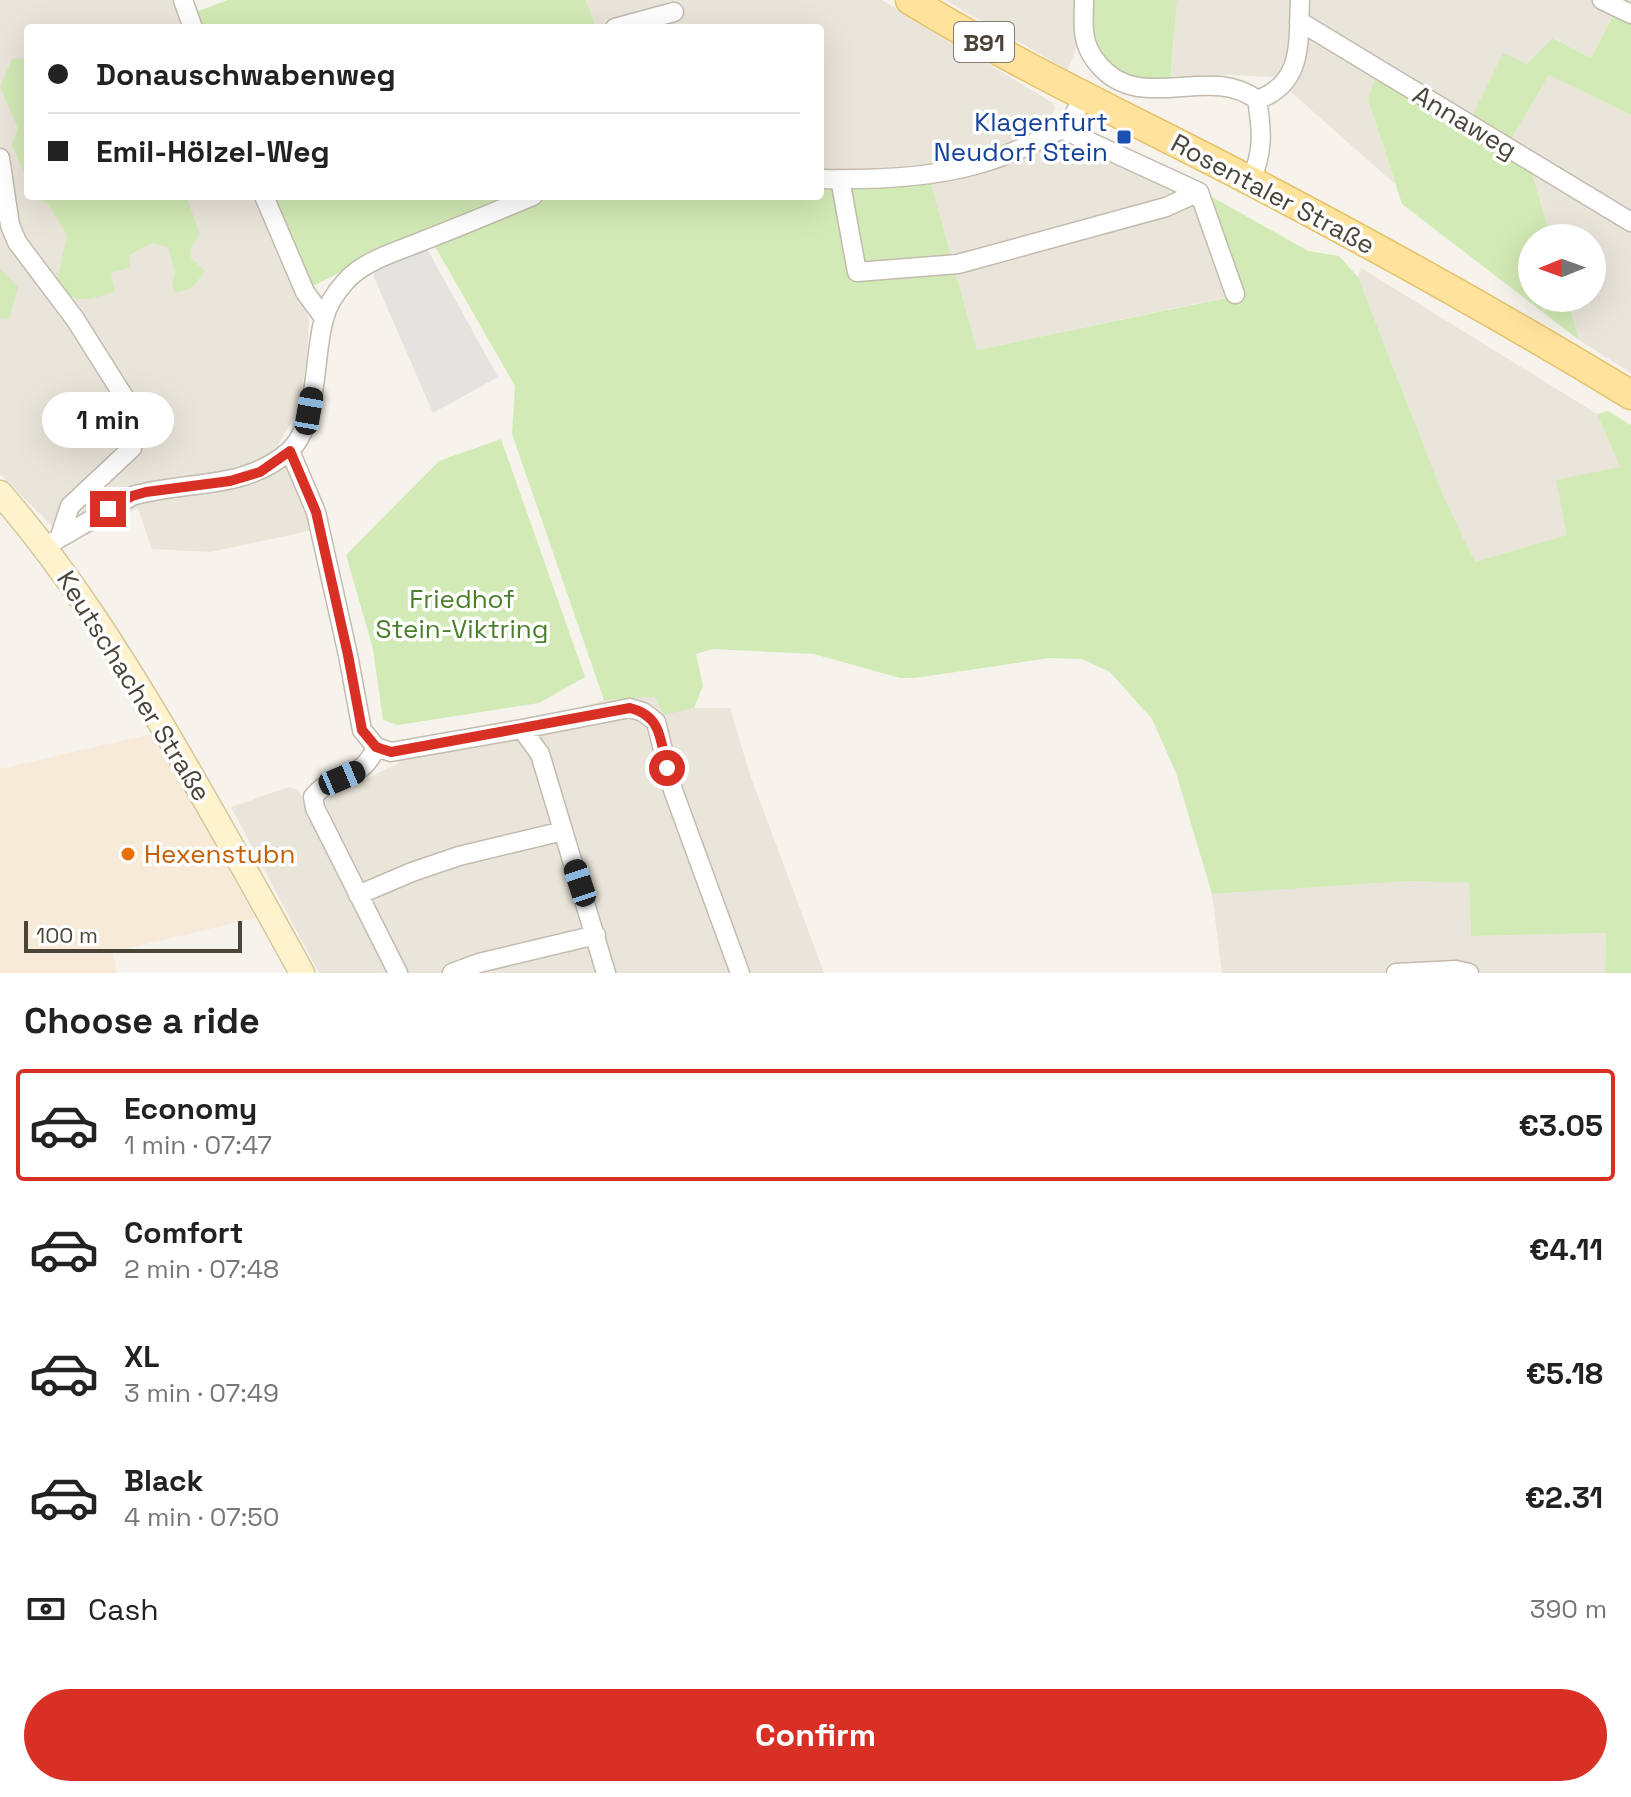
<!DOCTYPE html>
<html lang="en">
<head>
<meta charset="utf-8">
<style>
	:root { --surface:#fff; --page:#f6f6f6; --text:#222; --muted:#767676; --line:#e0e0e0; --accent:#d93025 }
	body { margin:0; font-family:"Space Grotesk",sans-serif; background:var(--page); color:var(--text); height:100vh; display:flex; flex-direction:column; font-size:30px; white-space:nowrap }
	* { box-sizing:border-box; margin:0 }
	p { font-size:26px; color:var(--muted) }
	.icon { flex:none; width:44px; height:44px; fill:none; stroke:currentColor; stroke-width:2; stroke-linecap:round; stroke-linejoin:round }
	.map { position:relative; height:973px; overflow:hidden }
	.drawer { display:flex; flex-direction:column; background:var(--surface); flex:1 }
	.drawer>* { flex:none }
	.top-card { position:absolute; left:24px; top:24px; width:800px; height:176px; border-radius:8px; box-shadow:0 8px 32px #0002; display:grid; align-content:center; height:176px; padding:0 24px; background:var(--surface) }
	.needle { width:52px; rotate:269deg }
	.controls { position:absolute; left:1518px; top:224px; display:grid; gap:16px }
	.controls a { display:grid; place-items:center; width:88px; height:88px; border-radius:50%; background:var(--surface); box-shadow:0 8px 32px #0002; font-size:40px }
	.scale { position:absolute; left:24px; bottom:20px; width:218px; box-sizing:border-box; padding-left:8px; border:4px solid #4b4439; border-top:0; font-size:22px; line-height:28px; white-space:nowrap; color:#4b4439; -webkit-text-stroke:6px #fff; paint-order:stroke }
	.end { position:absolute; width:36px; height:36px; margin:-18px; border:10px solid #d93025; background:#fff; box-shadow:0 0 0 4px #fff }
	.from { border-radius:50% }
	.bubble { position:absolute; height:56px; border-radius:28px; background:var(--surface); box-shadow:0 8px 32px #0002; font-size:26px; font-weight:700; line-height:56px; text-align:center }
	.car { position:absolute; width:24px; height:48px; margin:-24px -12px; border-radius:10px; box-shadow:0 0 6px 2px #0007; background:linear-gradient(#222 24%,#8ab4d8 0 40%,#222 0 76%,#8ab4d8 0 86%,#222 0) }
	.top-card b { display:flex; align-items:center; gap:28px; height:76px; font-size:30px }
	.top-card b+b { border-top:2px solid var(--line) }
	.top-card i { width:20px; height:20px; background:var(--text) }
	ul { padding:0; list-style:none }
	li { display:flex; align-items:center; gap:24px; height:112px; margin:0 16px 12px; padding:0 8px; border:4px solid transparent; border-radius:8px }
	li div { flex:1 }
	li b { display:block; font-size:30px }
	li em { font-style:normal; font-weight:700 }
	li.on { border-color:var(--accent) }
	li>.icon { width:72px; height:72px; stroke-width:1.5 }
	h2 { padding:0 24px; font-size:36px; line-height:96px }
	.pay { display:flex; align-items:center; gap:20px; height:88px; padding:0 24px; font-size:30px }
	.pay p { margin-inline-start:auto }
	.action { display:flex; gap:16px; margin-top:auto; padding:16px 24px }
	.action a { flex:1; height:92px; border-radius:48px; background:var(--accent); color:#fff; font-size:32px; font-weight:700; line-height:92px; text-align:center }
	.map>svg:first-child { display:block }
	.residential { fill:#eae5da }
	.commercial { fill:#f7ead8 }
	.green { fill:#d2eab5 }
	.parking { fill:#e5e3e0 }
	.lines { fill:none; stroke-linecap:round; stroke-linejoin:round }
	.street-casing { stroke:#c2bbae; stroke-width:21 }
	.secondary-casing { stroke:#d6c79b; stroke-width:27 }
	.primary-casing { stroke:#e6c16a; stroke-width:31 }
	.street { stroke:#fff; stroke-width:18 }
	.secondary { stroke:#fff3cd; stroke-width:24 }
	.primary { stroke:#ffe39c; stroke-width:28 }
	.route { stroke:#d93025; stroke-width:10 }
	.transit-dot { fill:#1a4fb4; stroke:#fff; stroke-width:3 }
	.food-dot { fill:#e8710a; stroke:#fff; stroke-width:3 }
	.labels { text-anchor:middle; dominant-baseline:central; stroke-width:7; stroke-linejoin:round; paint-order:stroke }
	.shield { fill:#fff; stroke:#817c74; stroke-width:2 }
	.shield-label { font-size:24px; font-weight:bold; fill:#4b4439 }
	.transit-label { font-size:26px; fill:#164399; stroke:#fff; text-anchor:end }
	.street-label { font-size:26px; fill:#4b4439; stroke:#fff }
	.park-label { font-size:26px; fill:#4a7f2a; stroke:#fff }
	.food-label { font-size:26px; fill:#c56008; stroke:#fff; text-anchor:start }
</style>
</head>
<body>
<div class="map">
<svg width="1631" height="973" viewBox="0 0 1631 973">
	<rect width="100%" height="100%" fill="#f6f3ec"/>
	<path class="residential" d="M 0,0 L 176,0 L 187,28 L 28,28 L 28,196 L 257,196 L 309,320 L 307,358 L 298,411 L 278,445 L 313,530 L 211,552 L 152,549 L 138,508 L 70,544 L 0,474 Z
		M 586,0 L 882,0 L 1053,103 L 1055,108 L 1051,117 L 1031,134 L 982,155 L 955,161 L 869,173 L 820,171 L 820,28 L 608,28 L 606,25 L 596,28 Z
		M 945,0 L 1077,0 L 1077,46 L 1068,70 Z
		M 1177,0 L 1631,0 L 1631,22 L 1613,14 L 1591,58 L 1554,38 L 1471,118 L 1380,65 L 1368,100 L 1395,184 L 1274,77 L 1229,75 L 1170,80 Z
		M 1549,75 L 1631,115 L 1631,373 L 1579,340 L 1567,298 L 1592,298 L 1592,238 L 1551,238 L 1526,151 L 1510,141 Z
		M 1071,143 L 1175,188 L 1204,215 L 1232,296 L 977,350 L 930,180 L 988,169 L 1050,145 Z
		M 1361,268 L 1597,414 L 1620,467 L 1568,535 L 1475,562 L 1443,495 L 1358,277 Z
		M 656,697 L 664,714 L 694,708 L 730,708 L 750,775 L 824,973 L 319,973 L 231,807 L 289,787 L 298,790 L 308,807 L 399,763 L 394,747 L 519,726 L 604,700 Z
		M 1408,881 L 1469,883 L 1471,936 L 1606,933 L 1605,973 L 1222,973 L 1212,894 Z"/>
	<path class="commercial" d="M 155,733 L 255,918 L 113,952 L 117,973 L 0,973 L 0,769 Z"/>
	<path class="green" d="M 228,0 L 586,0 L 596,28 L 202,28 L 196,12 Z
		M 1090,0 L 1177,0 L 1170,80 C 1160,81 1148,84 1139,82 C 1094,75 1090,37 1090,0 Z
		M 1614,13 L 1631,21 L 1631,115 L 1549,75 L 1510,141 L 1471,118 L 1503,53 L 1527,64 L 1553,38 L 1591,58 Z
		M 28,58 L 28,181 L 12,145 L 18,128 L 0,87 L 12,59 Z
		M 1376,75 L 1531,169 L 1551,238 L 1532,238 L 1532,298 L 1567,298 L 1579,340 L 1402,204 L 1368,100 Z
		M 930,180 L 977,350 L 1240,295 L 1205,193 L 1308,251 L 1339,256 L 1358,277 L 1443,495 L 1475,562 L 1567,535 L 1556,480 L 1620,467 L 1597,414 L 1608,411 L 1631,425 L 1631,973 L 1605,973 L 1606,933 L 1471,936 L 1469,883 L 1408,881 L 1212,894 L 1176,773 L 1152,719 L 1110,672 L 1082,659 L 1049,658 L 915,678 L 900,678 L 814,654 L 713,649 L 696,654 L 703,686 L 694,708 L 664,715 L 655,697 L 604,700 L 512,434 L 515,386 L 433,243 L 540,196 L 820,196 L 820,182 Z
		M 34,196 L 186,196 L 200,234 L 190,249 L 191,258 L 205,271 L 192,288 L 175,293 L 172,283 L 175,273 L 168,247 L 152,243 L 129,255 L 130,267 L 111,273 L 115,292 C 88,299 76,308 57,282 L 67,235 L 47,203 Z
		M 273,196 L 509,196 L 434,228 L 421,231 L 311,287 Z
		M 0,269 L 18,287 L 9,319 L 0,318 Z
		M 501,439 L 585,677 L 539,703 L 398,725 L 383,720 L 373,649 L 346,555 L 439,461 Z"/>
	<path class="parking" d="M 426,247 L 498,377 L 433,413 L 373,275 L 381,264 Z"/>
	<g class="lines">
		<defs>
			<path id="street" d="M 183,0 L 193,28
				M 1084,0 C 1084,10 1083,21 1084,31 C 1085,44 1091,56 1099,65 C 1141,115 1210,63 1257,100 C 1262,129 1264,154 1250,181
				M 1602,0 L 1631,14
				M 1299,21 L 1631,222
				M 615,28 L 674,12
				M 1257,100 C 1304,83 1298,43 1300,0
				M 1062,129 L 1199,192
				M 0,158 L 10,225 L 17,242 L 75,319 L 133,411 L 135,429 L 132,448 L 70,506 L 60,536
				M 820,179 C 869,180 928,178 975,165 C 1006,157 1033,143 1062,129 L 1069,124 L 1084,96
				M 840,179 L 857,272 L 958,264 L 1166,207 L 1199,192
				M 1199,192 L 1235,294
				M 264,196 L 305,292 L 324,318
				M 290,451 L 316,512 L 348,655 L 362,730 L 376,747
				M 46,546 L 132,496 C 185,480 243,491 288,452 C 319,426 313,356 324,319 C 327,306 336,292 345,282 C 364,260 399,251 425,240 C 461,226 497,211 533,196
				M 522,729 L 630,708 L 643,712 L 656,722 L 673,790 L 740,973
				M 376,747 L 391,752 L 522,729 L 540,754 L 606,973
				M 376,747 C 361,784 333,771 313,797 L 315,808 L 398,973
				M 358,895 L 412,872 L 459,856 L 563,831
				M 452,973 L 479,963 L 596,935
				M 1396,973 L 1456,970 L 1469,973"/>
			<path id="secondary" d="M 0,493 C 67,570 121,656 173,744 C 217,820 260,896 302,973"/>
			<path id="primary" d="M 910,0 C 1020,67 1136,121 1249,180 C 1379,248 1506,319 1631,395"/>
		</defs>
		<use href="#street" class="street-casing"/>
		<use href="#secondary" class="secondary-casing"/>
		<use href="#primary" class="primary-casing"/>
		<use href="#street" class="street"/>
		<use href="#secondary" class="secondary"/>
		<use href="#primary" class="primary"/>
	</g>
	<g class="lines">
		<path class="route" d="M 108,509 L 132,496 L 146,492 L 230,481 L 260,472 L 290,451 L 316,512 L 348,655 L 362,730 L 376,747 L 391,752 L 630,708 C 662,716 660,740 667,768"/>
	</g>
	<rect class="transit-dot" x="1116" y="129" width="16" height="16" rx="4"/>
	<circle class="food-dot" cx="128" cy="854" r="8"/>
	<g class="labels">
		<rect class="shield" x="954" y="22" width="60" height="40" rx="6"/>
		<g class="shield-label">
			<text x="984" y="42">B91</text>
		</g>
		<g class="transit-label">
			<text x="1108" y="122">Klagenfurt<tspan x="1108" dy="30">Neudorf Stein</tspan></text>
		</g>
		<g class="street-label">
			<text transform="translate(1465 122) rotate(31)">Annaweg</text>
			<text transform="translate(1273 194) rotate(28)">Rosentaler Straße</text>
			<text transform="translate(134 686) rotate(58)">Keutschacher Straße</text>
		</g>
		<g class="park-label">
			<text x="462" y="599">Friedhof<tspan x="462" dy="30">Stein-Viktring</tspan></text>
		</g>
		<g class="food-label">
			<text x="144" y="854">Hexenstubn</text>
		</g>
	</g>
</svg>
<div class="controls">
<a><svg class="needle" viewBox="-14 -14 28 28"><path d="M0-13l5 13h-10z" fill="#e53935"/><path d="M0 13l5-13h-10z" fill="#767676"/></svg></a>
</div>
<div class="scale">100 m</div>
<i class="end from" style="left:667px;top:768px"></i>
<i class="end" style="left:108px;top:509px"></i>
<div class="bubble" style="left:42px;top:392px;width:132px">1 min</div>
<i class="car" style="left:309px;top:411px;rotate:10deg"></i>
<i class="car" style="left:342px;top:778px;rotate:67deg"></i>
<i class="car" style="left:580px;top:883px;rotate:342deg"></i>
<div class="top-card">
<b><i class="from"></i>Donauschwabenweg</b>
<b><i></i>Emil-Hölzel-Weg</b>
</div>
</div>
<section class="drawer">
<h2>Choose a ride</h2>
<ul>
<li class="on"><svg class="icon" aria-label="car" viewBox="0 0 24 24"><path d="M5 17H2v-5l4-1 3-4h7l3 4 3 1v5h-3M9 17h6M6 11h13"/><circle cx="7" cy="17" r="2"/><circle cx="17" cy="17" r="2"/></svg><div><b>Economy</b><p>1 min · 07:47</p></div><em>€3.05</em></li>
<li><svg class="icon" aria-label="car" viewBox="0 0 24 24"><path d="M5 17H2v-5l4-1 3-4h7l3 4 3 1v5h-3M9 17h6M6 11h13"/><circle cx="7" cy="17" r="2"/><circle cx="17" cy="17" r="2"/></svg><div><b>Comfort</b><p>2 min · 07:48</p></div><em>€4.11</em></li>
<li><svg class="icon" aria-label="car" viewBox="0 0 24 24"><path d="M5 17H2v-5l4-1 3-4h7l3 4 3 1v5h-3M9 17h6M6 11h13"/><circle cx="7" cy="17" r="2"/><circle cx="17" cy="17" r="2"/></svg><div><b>XL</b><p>3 min · 07:49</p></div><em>€5.18</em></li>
<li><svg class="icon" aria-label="car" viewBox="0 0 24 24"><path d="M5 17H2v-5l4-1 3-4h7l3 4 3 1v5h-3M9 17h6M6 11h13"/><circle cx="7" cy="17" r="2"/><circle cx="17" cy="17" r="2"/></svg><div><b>Black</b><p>4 min · 07:50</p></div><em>€2.31</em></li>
</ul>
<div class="pay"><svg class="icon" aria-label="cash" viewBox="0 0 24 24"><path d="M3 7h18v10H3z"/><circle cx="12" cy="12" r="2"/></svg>Cash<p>390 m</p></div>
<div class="action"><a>Confirm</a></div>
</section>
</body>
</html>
